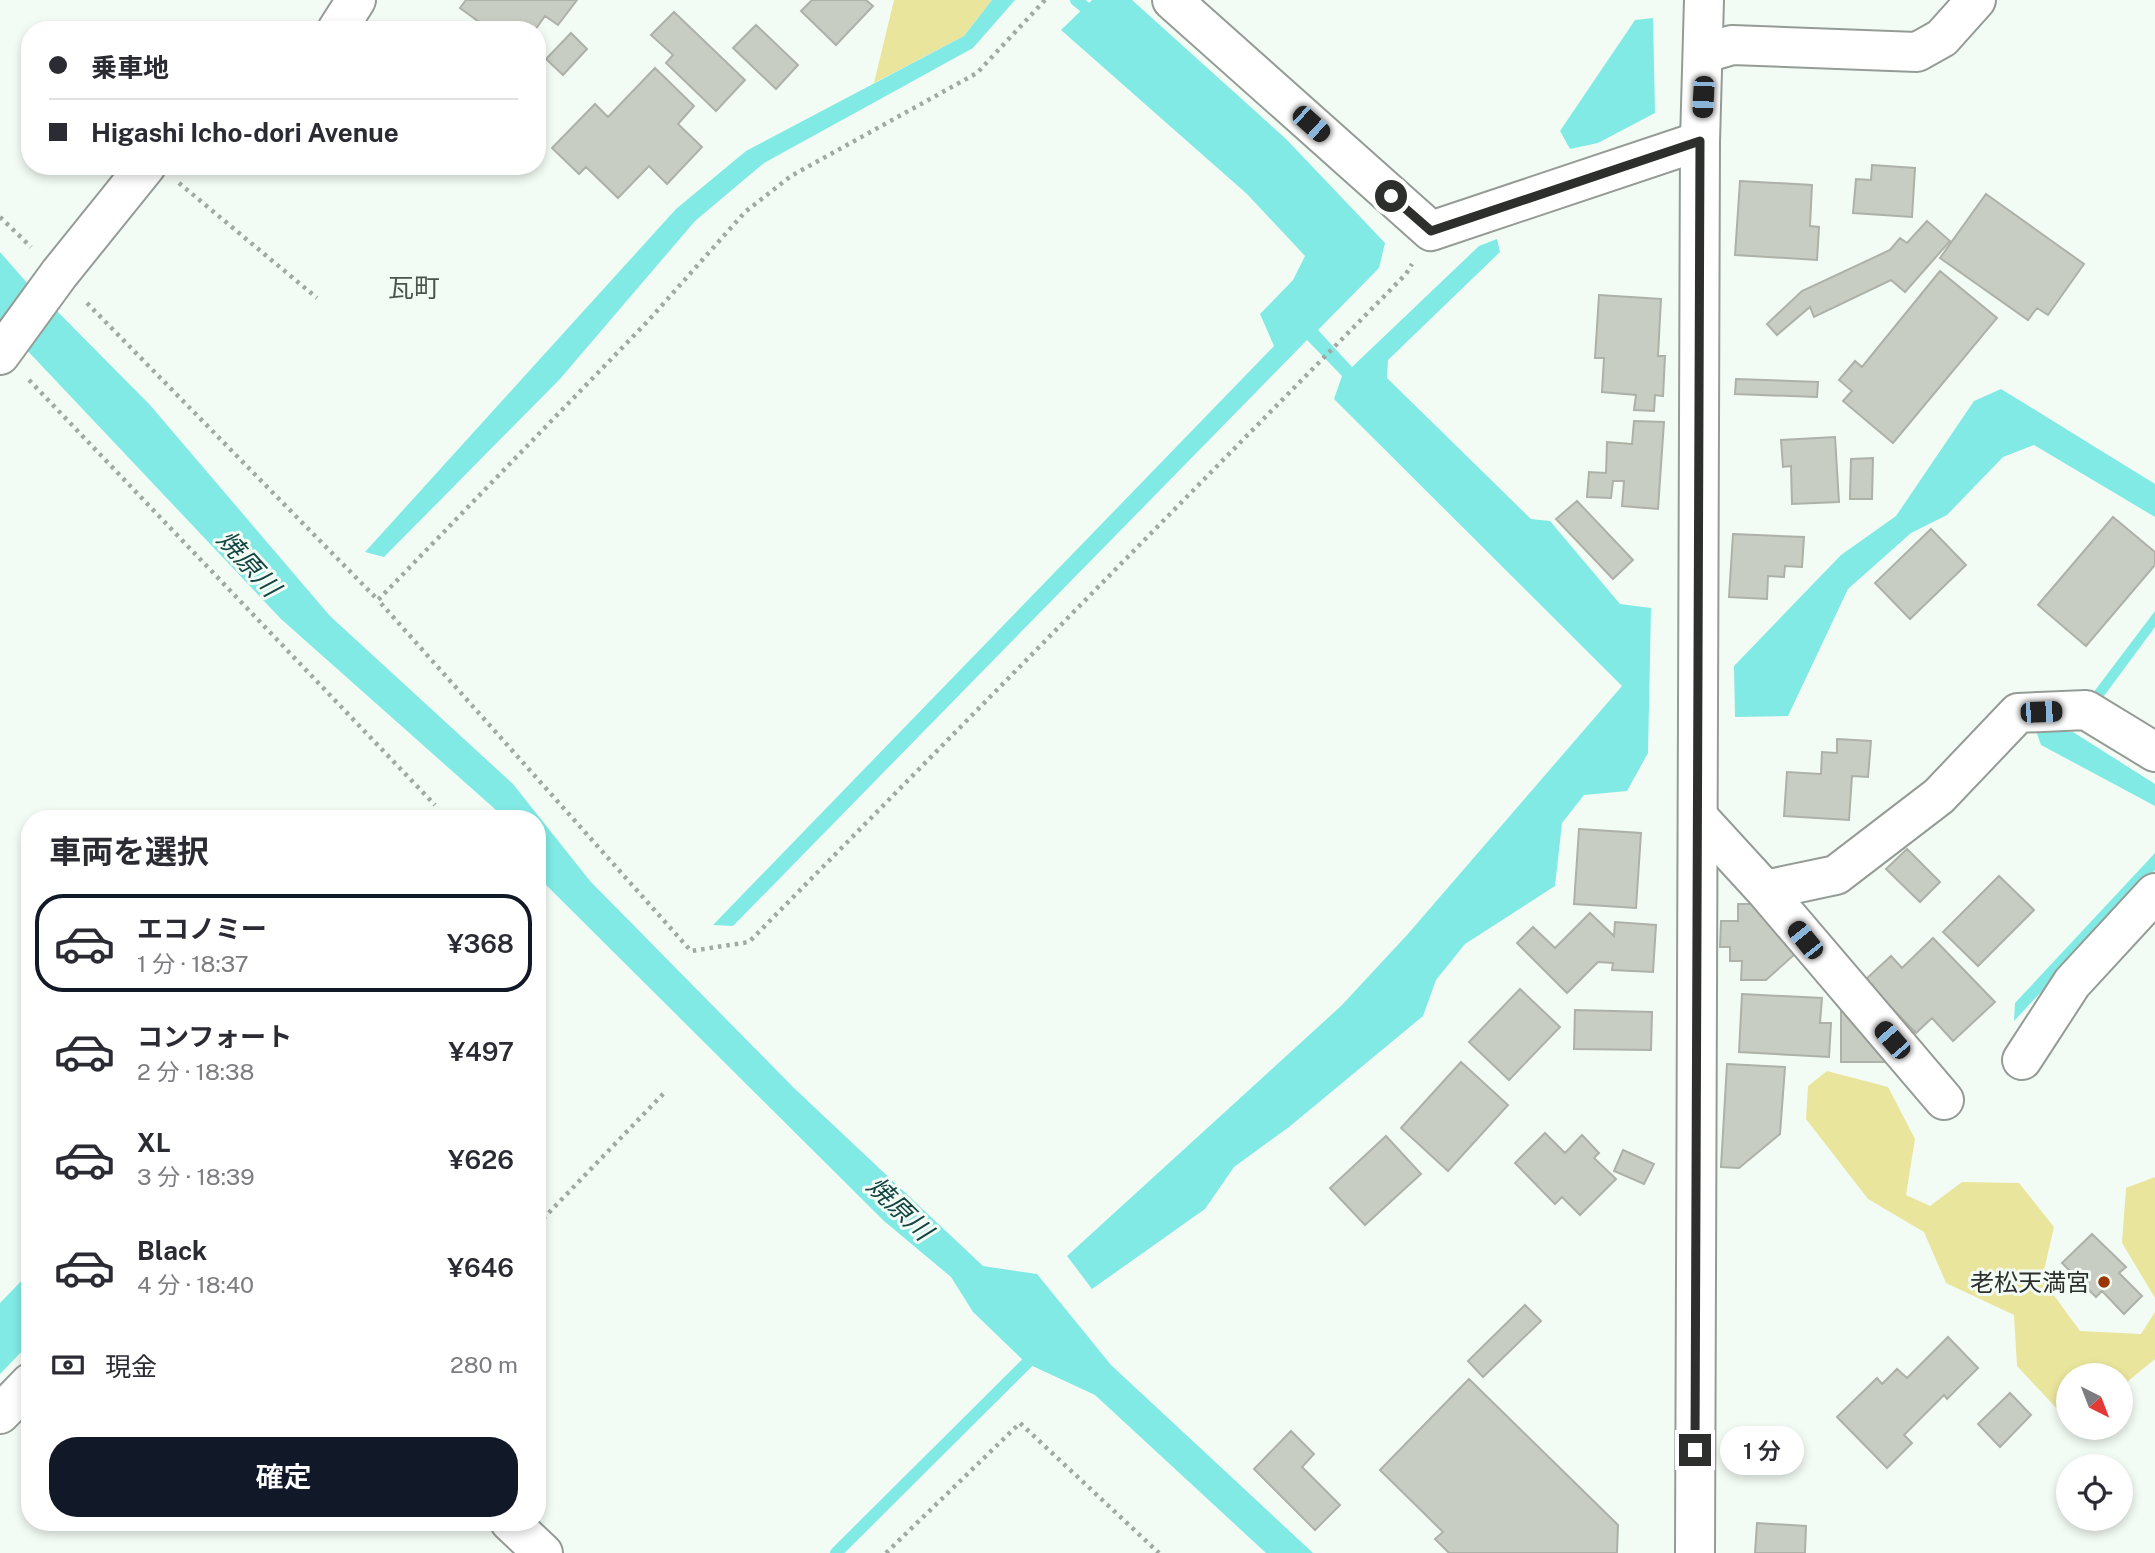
<!DOCTYPE html>
<html lang="ja">
<head>
<meta charset="utf-8">
<style>
	:root { --surface:#fff; --page:#f2f2f3; --text:#2b2b33; --muted:#7c7c81; --line:#e1e1e2; --accent:#111827 }
	body { margin:0; font-family:"Public Sans","Noto Sans JP",sans-serif; background:var(--page); color:var(--text); height:100vh; display:flex; flex-direction:column; font-size:26px; white-space:nowrap }
	* { box-sizing:border-box; margin:0 }
	p { font-size:23px; color:var(--muted) }
	.icon { flex:none; width:38px; height:38px; fill:none; stroke:currentColor; stroke-width:2; stroke-linecap:round; stroke-linejoin:round }
	.map { position:relative; flex:1; overflow:hidden }
	.details { position:absolute; left:21px; top:810px; width:525px; height:721px; display:flex; flex-direction:column; background:var(--surface); border-radius:28px; box-shadow:0 4px 10px #0003 }
	.details>* { flex:none }
	.banner { position:absolute; left:21px; top:21px; width:525px; height:154px; border-radius:28px; box-shadow:0 4px 10px #0003; display:grid; align-content:center; height:154px; padding:0 28px; background:var(--surface) }
	.needle { width:46px; rotate:138deg }
	.tools { position:absolute; left:2056px; top:1363px; display:grid; gap:14px }
	.tools a { display:grid; place-items:center; width:77px; height:77px; border-radius:50%; background:var(--surface); box-shadow:0 4px 10px #0003; font-size:35px }
	.end { position:absolute; width:32px; height:32px; margin:-16px; border:9px solid #2c2f2c; background:#fff; box-shadow:0 0 0 4px #fff }
	.from { border-radius:50% }
	.bubble { position:absolute; height:49px; border-radius:24px; background:var(--surface); box-shadow:0 4px 10px #0003; font-size:23px; font-weight:600; line-height:49px; text-align:center }
	.car { position:absolute; width:21px; height:42px; margin:-21px -10px; border-radius:9px; box-shadow:0 0 5px 2px #0007; background:linear-gradient(#222 24%,#8ab4d8 0 40%,#222 0 76%,#8ab4d8 0 86%,#222 0) }
	.banner b { display:flex; align-items:center; gap:24px; height:66px; font-size:26px }
	.banner b+b { border-top:2px solid var(--line) }
	.banner i { width:18px; height:18px; background:var(--text) }
	ul { padding:0; list-style:none }
	li { display:flex; align-items:center; gap:21px; height:98px; margin:0 14px 10px; padding:0 14px; border:4px solid transparent; border-radius:28px }
	li div { flex:1 }
	li b { display:block; font-size:26px }
	li em { font-style:normal; font-weight:600 }
	li.active { border-color:var(--accent) }
	li>.icon { width:63px; height:63px; stroke-width:1.5 }
	h2 { padding:0 28px; font-size:32px; line-height:84px }
	.pay { display:flex; align-items:center; gap:18px; height:77px; padding:0 28px; font-size:26px }
	.pay p { margin-inline-start:auto }
	.primary-button { display:flex; gap:14px; margin-top:auto; padding:14px 28px }
	.primary-button a { flex:1; height:80px; border-radius:28px; background:var(--accent); color:#fff; font-size:28px; font-weight:600; line-height:80px; text-align:center }
	.map>svg:first-child { display:block }
	.green { fill:#e9e59c }
	.water { fill:#81eae5 }
	.lines { fill:none; stroke-linecap:round; stroke-linejoin:round }
	.stream { stroke:#81eae5; stroke-width:12 }
	.building { fill:#c8cdc3; stroke:#adb1a8; stroke-width:2 }
	.minor-casing { stroke:#949c95; stroke-width:42 }
	.primary-casing { stroke:#949c95; stroke-width:42 }
	.path { stroke:#a2a9a3; stroke-width:4.5; stroke-dasharray:3.5 5; stroke-linecap:butt }
	.minor { stroke:#fff; stroke-width:38 }
	.primary { stroke:#fff; stroke-width:38 }
	.route { stroke:#2c2f2c; stroke-width:9 }
	.poi-dot { fill:#9a3601; stroke:#f3fcf4; stroke-width:2.5 }
	.labels { text-anchor:middle; dominant-baseline:central; stroke-width:6; stroke-linejoin:round; paint-order:stroke }
	.poi-label { font-size:24px; fill:#2c2f2c; stroke:#f3fcf4; text-anchor:end }
	.neighbourhood-label { font-size:26px; fill:#4b534c; stroke:#f3fcf4 }
	.water-label { font-size:26px; font-style:italic; fill:#144543; stroke:#f3fcf4 }
</style>
</head>
<body>
<div class="map">
<svg width="2155" height="1553" viewBox="0 0 2155 1553">
	<rect width="100%" height="100%" fill="#f3fcf4"/>
	<path class="green" d="M 894,0 L 992,0 L 964,36 L 874,83 Z
		M 1827,1071 L 1888,1087 L 1915,1139 L 1906,1195 L 1930,1206 L 1962,1182 L 2019,1183 L 2054,1227 L 2042,1279 L 2080,1331 L 2141,1334 L 2155,1312 L 2155,1359 L 2121,1387 L 2121,1376 L 2068,1376 L 2068,1410 L 2059,1411 L 2017,1366 L 2014,1315 L 1946,1283 L 1924,1232 L 1868,1199 L 1806,1119 L 1808,1086 Z
		M 2155,1177 L 2155,1298 L 2122,1243 L 2126,1188 Z"/>
	<path class="water" d="M 992,0 L 1015,0 L 973,48 L 764,163 L 695,221 L 560,379 L 384,557 L 365,552 L 676,209 L 746,151 L 964,36 Z
		M 1092,0 L 1132,0 L 1286,139 L 1385,243 L 1379,268 L 1318,330 L 1352,367 L 1479,246 L 1497,239 L 1500,252 L 1388,360 L 1387,378 L 1531,519 L 1550,521 L 1620,604 L 1651,608 L 1648,753 L 1627,791 L 1584,795 L 1562,823 L 1555,886 L 1465,944 L 1436,980 L 1423,1016 L 1289,1127 L 1234,1167 L 1205,1209 L 1092,1289 L 1067,1256 L 1341,1006 L 1407,935 L 1622,686 L 1334,399 L 1342,376 L 1307,340 L 733,926 L 713,925 L 1274,346 L 1260,314 L 1293,280 L 1305,256 L 1247,194 L 1061,30 Z
		M 1653,18 L 1655,113 L 1598,143 L 1570,149 L 1560,131 L 1635,20 Z
		M 0,252 L 28,284 L 0,320 Z
		M 52,306 L 150,405 L 330,616 L 513,784 L 590,881 L 794,1088 L 983,1266 L 1037,1274 L 1111,1365 L 1313,1553 L 1266,1553 L 1095,1395 L 1026,1363 L 973,1312 L 951,1277 L 884,1221 L 537,876 L 537,819 L 500,819 L 496,810 L 281,619 L 23,346 Z
		M 2001,389 L 2155,484 L 2155,517 L 2034,445 L 2003,457 L 1947,515 L 1911,533 L 1848,589 L 1788,716 L 1735,717 L 1734,666 L 1841,555 L 1896,516 L 1974,401 Z
		M 2155,611 L 2155,627 L 2104,696 L 2093,693 Z
		M 2036,731 L 2073,732 L 2155,784 L 2155,806 L 2041,745 Z
		M 2155,853 L 2155,870 L 2014,1021 L 2015,1003 Z
		M 30,1272 L 30,1343 L 0,1374 L 0,1303 Z"/>
	<g class="lines">
		<path class="stream" d="M 1076,0 L 1097,17
			M 836,1553 L 1037,1353"/>
	</g>
	<path class="building" d="M 466,0 L 577,0 L 558,25 L 545,16 L 535,30 L 490,30 L 460,8 Z
		M 812,0 L 866,0 L 873,6 L 836,45 L 801,11 Z
		M 674,12 L 745,80 L 716,111 L 666,63 L 673,55 L 651,35 Z
		M 756,25 L 798,65 L 776,89 L 733,48 Z
		M 571,33 L 587,49 L 563,75 L 546,59 Z
		M 655,68 L 694,106 L 678,124 L 702,147 L 667,184 L 649,166 L 618,198 L 586,167 L 579,174 L 552,148 L 595,104 L 608,117 Z
		M 1872,165 L 1915,168 L 1912,217 L 1853,213 L 1856,179 L 1871,180 Z
		M 1740,181 L 1812,185 L 1810,226 L 1819,227 L 1817,260 L 1735,255 Z
		M 1986,194 L 2084,264 L 2048,315 L 2037,308 L 2028,320 L 1940,258 Z
		M 1927,221 L 1950,241 L 1905,292 L 1891,280 L 1814,317 L 1810,307 L 1777,335 L 1767,324 L 1802,291 L 1890,250 L 1900,238 L 1907,243 Z
		M 1940,271 L 1997,318 L 1893,443 L 1843,401 L 1852,391 L 1839,380 L 1855,361 L 1862,367 Z
		M 1599,295 L 1661,299 L 1658,356 L 1665,356 L 1663,396 L 1655,395 L 1654,411 L 1634,410 L 1636,395 L 1602,392 L 1604,358 L 1595,358 Z
		M 1736,379 L 1818,382 L 1817,397 L 1735,394 Z
		M 1634,421 L 1664,422 L 1658,509 L 1622,506 L 1624,481 L 1613,481 L 1611,498 L 1587,497 L 1589,472 L 1606,473 L 1607,442 L 1632,444 Z
		M 1835,437 L 1839,502 L 1792,504 L 1791,466 L 1783,467 L 1781,440 Z
		M 1873,458 L 1872,499 L 1850,499 L 1851,459 Z
		M 1577,501 L 1633,560 L 1613,579 L 1556,519 Z
		M 2113,517 L 2155,552 L 2155,565 L 2086,646 L 2038,605 Z
		M 1931,529 L 1966,565 L 1910,619 L 1875,583 Z
		M 1733,534 L 1804,537 L 1802,567 L 1785,566 L 1784,577 L 1768,576 L 1767,599 L 1729,597 Z
		M 1837,739 L 1871,741 L 1868,777 L 1852,776 L 1849,820 L 1784,816 L 1787,772 L 1821,774 L 1822,752 L 1837,753 Z
		M 1579,829 L 1641,833 L 1636,908 L 1574,904 Z
		M 1907,849 L 1940,882 L 1920,902 L 1886,869 Z
		M 1999,876 L 2034,910 L 1978,966 L 1943,932 Z
		M 1738,904 L 1753,904 L 1795,954 L 1766,980 L 1741,980 L 1742,961 L 1730,961 L 1730,947 L 1720,947 L 1721,921 L 1738,921 Z
		M 1590,913 L 1614,936 L 1615,922 L 1656,925 L 1653,972 L 1612,970 L 1613,963 L 1598,962 L 1567,993 L 1517,943 L 1533,927 L 1555,948 Z
		M 1933,938 L 1995,1002 L 1953,1041 L 1932,1018 L 1916,1033 L 1865,980 L 1891,956 L 1902,968 Z
		M 1520,989 L 1560,1027 L 1509,1080 L 1469,1042 Z
		M 1742,994 L 1822,998 L 1820,1023 L 1831,1023 L 1829,1057 L 1739,1052 Z
		M 1841,1007 L 1888,1062 L 1841,1062 Z
		M 1575,1010 L 1652,1012 L 1651,1050 L 1574,1049 Z
		M 1461,1062 L 1508,1105 L 1448,1171 L 1401,1128 Z
		M 1727,1064 L 1785,1067 L 1780,1134 L 1739,1168 L 1721,1167 Z
		M 1545,1133 L 1565,1153 L 1582,1135 L 1599,1153 L 1594,1158 L 1616,1179 L 1580,1215 L 1562,1197 L 1555,1204 L 1515,1163 Z
		M 1386,1136 L 1421,1174 L 1365,1225 L 1330,1188 Z
		M 1623,1150 L 1654,1164 L 1644,1184 L 1614,1171 Z
		M 2092,1234 L 2126,1267 L 2119,1273 L 2142,1296 L 2124,1314 L 2102,1291 L 2096,1297 L 2062,1263 Z
		M 1525,1305 L 1541,1321 L 1483,1377 L 1468,1361 Z
		M 1948,1337 L 1978,1368 L 1947,1399 L 1944,1395 L 1904,1435 L 1912,1443 L 1887,1468 L 1837,1417 L 1877,1378 L 1882,1384 L 1897,1369 L 1907,1378 Z
		M 1469,1379 L 1618,1525 L 1617,1553 L 1449,1553 L 1435,1539 L 1443,1532 L 1380,1470 Z
		M 2010,1393 L 2031,1415 L 2000,1447 L 1978,1424 Z
		M 1291,1431 L 1314,1454 L 1302,1467 L 1340,1505 L 1315,1530 L 1254,1469 Z
		M 1757,1523 L 1806,1526 L 1805,1553 L 1755,1553 Z"/>
	<g class="lines">
		<defs>
			<path id="minor" d="M 1172,0 L 1431,231 L 1700,141
				M 337,30 L 356,0
				M 1705,53 L 1732,45 L 1917,52 L 1942,38 L 1976,0
				M 0,355 L 59,274 L 146,166
				M 1699,818 L 1765,890 L 1836,875 L 1939,796 L 2018,713 L 2086,710 L 2155,752
				M 1765,890 L 1944,1100
				M 2022,1060 L 2072,983 L 2155,893
				M 0,1414 L 30,1383
				M 510,1522 L 543,1553"/>
			<path id="primary" d="M 1695,1553 L 1700,141 L 1704,0"/>
		</defs>
		<use href="#minor" class="minor-casing"/>
		<use href="#primary" class="primary-casing"/>
		<path class="path" d="M 1045,0 L 977,73 L 791,176 L 745,212 L 648,321 L 378,600 L 691,951 L 749,942 L 1406,274 L 1412,264
			M 179,183 L 317,298
			M 0,217 L 31,247
			M 87,303 L 378,600
			M 29,380 L 435,805
			M 537,1225 L 664,1093
			M 886,1553 L 1020,1423 L 1159,1553"/>
		<use href="#minor" class="minor"/>
		<use href="#primary" class="primary"/>
	</g>
	<g class="lines">
		<path class="route" d="M 1391,196 L 1431,231 L 1700,141 L 1695,1450"/>
	</g>
	<circle class="poi-dot" cx="2104" cy="1282" r="7"/>
	<g class="labels">
		<g class="poi-label">
			<text x="2090" y="1282">老松天満宮</text>
		</g>
		<g class="neighbourhood-label">
			<text x="414" y="287">瓦町</text>
		</g>
		<g class="water-label">
			<text transform="translate(249 563) rotate(48)">焼原川</text>
			<text transform="translate(900 1208) rotate(44)">焼原川</text>
		</g>
	</g>
</svg>
<div class="tools">
<a><svg class="needle" viewBox="-14 -14 28 28"><path d="M0-13l5 13h-10z" fill="#e53935"/><path d="M0 13l5-13h-10z" fill="#7c7c81"/></svg></a>
<a><svg class="icon" aria-label="locate" viewBox="0 0 24 24"><circle cx="12" cy="12" r="6"/><path d="M12 2v4M12 18v4M2 12h4M18 12h4"/></svg></a>
</div>
<i class="end from" style="left:1391px;top:196px"></i>
<i class="end" style="left:1695px;top:1450px"></i>
<div class="bubble" style="left:1720px;top:1426px;width:84px">1 分</div>
<i class="car" style="left:1703px;top:97px;rotate:183deg"></i>
<i class="car" style="left:1311px;top:124px;rotate:132deg"></i>
<i class="car" style="left:2041px;top:712px;rotate:88deg"></i>
<i class="car" style="left:1805px;top:940px;rotate:321deg"></i>
<i class="car" style="left:1892px;top:1040px;rotate:319deg"></i>
<div class="banner">
<b><i class="from"></i>乗車地</b>
<b><i></i>Higashi Icho-dori Avenue</b>
</div>
<section class="details">
<h2>車両を選択</h2>
<ul>
<li class="active"><svg class="icon" aria-label="car" viewBox="0 0 24 24"><path d="M5 17H2v-5l4-1 3-4h7l3 4 3 1v5h-3M9 17h6M6 11h13"/><circle cx="7" cy="17" r="2"/><circle cx="17" cy="17" r="2"/></svg><div><b>エコノミー</b><p>1 分 · 18:37</p></div><em>¥368</em></li>
<li><svg class="icon" aria-label="car" viewBox="0 0 24 24"><path d="M5 17H2v-5l4-1 3-4h7l3 4 3 1v5h-3M9 17h6M6 11h13"/><circle cx="7" cy="17" r="2"/><circle cx="17" cy="17" r="2"/></svg><div><b>コンフォート</b><p>2 分 · 18:38</p></div><em>¥497</em></li>
<li><svg class="icon" aria-label="car" viewBox="0 0 24 24"><path d="M5 17H2v-5l4-1 3-4h7l3 4 3 1v5h-3M9 17h6M6 11h13"/><circle cx="7" cy="17" r="2"/><circle cx="17" cy="17" r="2"/></svg><div><b>XL</b><p>3 分 · 18:39</p></div><em>¥626</em></li>
<li><svg class="icon" aria-label="car" viewBox="0 0 24 24"><path d="M5 17H2v-5l4-1 3-4h7l3 4 3 1v5h-3M9 17h6M6 11h13"/><circle cx="7" cy="17" r="2"/><circle cx="17" cy="17" r="2"/></svg><div><b>Black</b><p>4 分 · 18:40</p></div><em>¥646</em></li>
</ul>
<div class="pay"><svg class="icon" aria-label="cash" viewBox="0 0 24 24"><path d="M3 7h18v10H3z"/><circle cx="12" cy="12" r="2"/></svg>現金<p>280 m</p></div>
<div class="primary-button"><a>確定</a></div>
</section>
</div>
</body>
</html>
